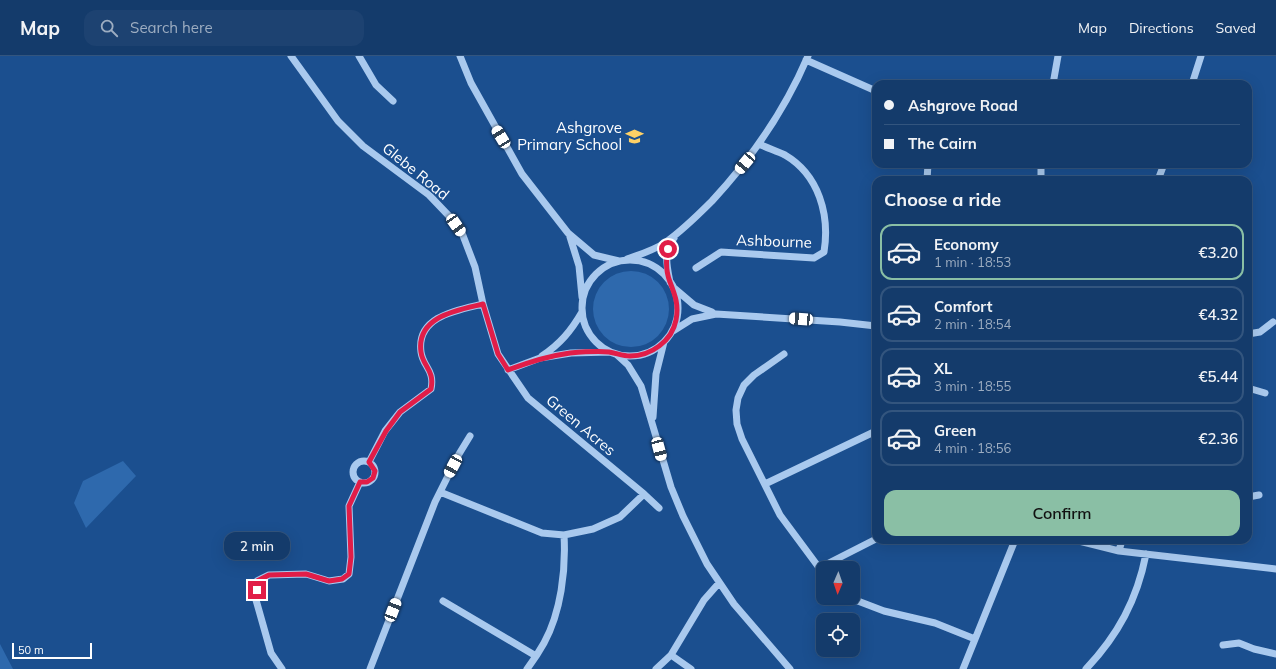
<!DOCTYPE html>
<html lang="en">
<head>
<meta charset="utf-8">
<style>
	:root { --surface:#143b6b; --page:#1d4271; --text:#f1f3f6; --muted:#9dadc1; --line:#33557e; --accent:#8abfa5 }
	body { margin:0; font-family:Mulish,sans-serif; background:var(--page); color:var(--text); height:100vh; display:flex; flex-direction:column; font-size:15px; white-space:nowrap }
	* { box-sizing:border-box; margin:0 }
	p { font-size:13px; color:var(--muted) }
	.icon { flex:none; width:22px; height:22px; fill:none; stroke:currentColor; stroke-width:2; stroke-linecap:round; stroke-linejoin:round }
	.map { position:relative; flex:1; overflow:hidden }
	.sheet { position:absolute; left:872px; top:120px; width:380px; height:368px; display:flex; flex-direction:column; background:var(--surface); border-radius:12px; box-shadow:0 4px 16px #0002,0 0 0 1px var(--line) }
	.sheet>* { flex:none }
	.hud { position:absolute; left:872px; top:24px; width:380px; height:88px; border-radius:12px; box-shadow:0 4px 16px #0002,0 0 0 1px var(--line); display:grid; align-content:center; height:88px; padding:0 12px; background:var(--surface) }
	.needle { width:26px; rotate:182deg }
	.buttons { position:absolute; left:816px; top:505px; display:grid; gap:8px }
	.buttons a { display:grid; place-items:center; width:44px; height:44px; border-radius:8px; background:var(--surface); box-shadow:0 4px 16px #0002,0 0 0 1px var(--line); font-size:20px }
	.scale { position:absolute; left:12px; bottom:10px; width:80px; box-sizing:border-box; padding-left:4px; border:2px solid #fff; border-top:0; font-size:11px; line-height:14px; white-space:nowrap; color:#fff; -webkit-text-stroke:3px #1b4f8f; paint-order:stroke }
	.end { position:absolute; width:18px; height:18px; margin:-9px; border:5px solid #e11d48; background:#fff; box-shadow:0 0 0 2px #fff }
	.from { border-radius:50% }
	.bubble { position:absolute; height:28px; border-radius:12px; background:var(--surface); box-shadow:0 4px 16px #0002,0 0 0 1px var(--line); font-size:13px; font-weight:600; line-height:28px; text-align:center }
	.car { position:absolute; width:12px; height:24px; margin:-12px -6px; border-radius:5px; box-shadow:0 0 3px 1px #0007; background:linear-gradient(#fff 24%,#345 0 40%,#fff 0 76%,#345 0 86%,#fff 0) }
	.hud b { display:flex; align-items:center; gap:14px; height:38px; font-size:15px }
	.hud b+b { border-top:1px solid var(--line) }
	.hud i { width:10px; height:10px; background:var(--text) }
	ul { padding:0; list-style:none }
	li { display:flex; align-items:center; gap:12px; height:56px; margin:0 8px 6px; padding:0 4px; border:2px solid var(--line); border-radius:12px }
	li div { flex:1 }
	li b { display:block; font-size:15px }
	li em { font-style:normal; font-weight:600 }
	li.selected { border-color:var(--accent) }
	li>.icon { width:36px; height:36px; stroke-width:1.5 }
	h2 { padding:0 12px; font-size:18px; line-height:48px }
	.primary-button { display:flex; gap:8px; margin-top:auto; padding:8px 12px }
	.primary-button a { flex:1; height:46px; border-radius:12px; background:var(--accent); color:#111; font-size:16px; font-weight:600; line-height:46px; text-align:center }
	header { display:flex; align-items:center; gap:24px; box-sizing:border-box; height:56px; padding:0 20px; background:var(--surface); border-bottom:1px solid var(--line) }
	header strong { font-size:19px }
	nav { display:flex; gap:22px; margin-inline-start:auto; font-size:14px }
	.search { width:280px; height:36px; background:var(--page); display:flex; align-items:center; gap:10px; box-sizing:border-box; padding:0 14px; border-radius:12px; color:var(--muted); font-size:15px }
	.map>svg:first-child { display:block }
	.green { fill:#2e69ad }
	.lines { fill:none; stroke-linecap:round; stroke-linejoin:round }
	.minor { stroke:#a9c9ee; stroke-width:7 }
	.route { stroke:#e11d48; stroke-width:5 }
	.labels { text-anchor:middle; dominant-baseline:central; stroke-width:3; stroke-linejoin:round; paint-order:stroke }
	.poi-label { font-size:15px; fill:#fff; stroke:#1b4f8f; text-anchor:end }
	.street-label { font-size:15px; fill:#fff; stroke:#1b4f8f }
</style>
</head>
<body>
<header>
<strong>Map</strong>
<div class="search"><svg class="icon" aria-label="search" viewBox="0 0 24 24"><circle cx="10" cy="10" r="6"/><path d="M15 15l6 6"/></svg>Search here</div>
<nav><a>Map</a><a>Directions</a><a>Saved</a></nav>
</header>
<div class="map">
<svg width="1276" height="613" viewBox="0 0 1276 613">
	<rect width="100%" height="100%" fill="#1b4f8f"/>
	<path class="green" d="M593 253a38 38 0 1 1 76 0a38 38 0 1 1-76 0Z
		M 123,405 L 136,420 L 86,472 L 74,447 L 83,425 Z
		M 0,588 L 13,613 L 0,613 Z"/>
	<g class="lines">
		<path class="minor" d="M 291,0 L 338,65 L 363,90 L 429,139 L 450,161 L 462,177 L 475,211 L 483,248 L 498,298 L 528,342 L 644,438 L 659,452
			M 359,0 L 376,29 L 393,45
			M 460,0 L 471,27 L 522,118 L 568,177 L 594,199 L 619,205
			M 806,4 L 876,35
			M 1053,28 L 1058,0
			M 1192,28 L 1201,0
			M 927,124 L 928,108
			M 1041,124 L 1041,108
			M 1158,124 L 1164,108
			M 570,181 L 579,210 L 582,241
			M 627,203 C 641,198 655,194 666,186 C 683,174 698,159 712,145 C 752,102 785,54 808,0
			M582 252a48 48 0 1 1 96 0a48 48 0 1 1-96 0Z
			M 696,212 L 721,196 L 814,202 L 824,196 C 830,159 819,119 785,99 C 777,95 767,92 759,88
			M 670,226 C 667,211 663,195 674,182
			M 674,232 L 694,249 L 712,256
			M 673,275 L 692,263 L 716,258 L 840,266 L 876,270
			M 1248,278 L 1260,276 L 1273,266
			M 616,298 L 628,309 L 641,330 L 671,431 L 683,460 L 707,508 L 734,548 L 790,613
			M 784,298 L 754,319 L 744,329 L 738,342 L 736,354 L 737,368 L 742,383 L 780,459 L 823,517
			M 542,300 C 560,288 571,275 582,256
			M 508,314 L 540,302 L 571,297 L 610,296
			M 1248,332 L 1265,337
			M 653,361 L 656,318 L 664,286
			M353 416a11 11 0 1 1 22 0a11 11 0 1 1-22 0Z
			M 369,406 L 385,375 L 400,356 L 431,333 C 435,314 423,311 421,296 C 416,260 458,254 483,248
			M 765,428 L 876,375
			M 440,436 L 542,477 L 564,479 L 593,473 L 620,461 L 644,438
			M 1248,441 L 1259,439
			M 1075,484 L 1119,495 L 1276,513
			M 1119,495 L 1122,484
			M 819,512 L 876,483
			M 850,542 L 884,555 L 935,567 L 975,583
			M 443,545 L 536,600
			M 1223,589 L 1239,587 L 1254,593 L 1276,598
			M 671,599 L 691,613
			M 282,613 L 271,597 L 256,544 L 257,525 L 269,519 L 306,518 L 329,525 L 343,523 L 349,518 L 351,501 L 349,450 L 360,426
			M 370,613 L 435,446 L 459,398 L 470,380
			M 527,613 C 533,605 539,596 544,587 C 561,556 566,514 564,479
			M 656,613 L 671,599 L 704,544 L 719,527
			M 963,613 L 1015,484
			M 1086,613 C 1118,579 1137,544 1146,498"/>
	</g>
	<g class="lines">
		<path class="route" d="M 257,534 L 257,525 L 269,519 L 306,518 L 329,525 L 342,523 L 349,518 L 351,501 L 349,450 L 360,426 L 367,426 L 373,422 L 375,415 L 369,406 L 386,375 L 400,356 L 431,333 C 435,314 423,311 421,296 C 416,260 458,254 483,248 L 498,298 L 508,314 C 529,306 548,300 570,297 C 582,296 597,295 609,296 C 616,297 623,300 630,300 C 651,300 672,285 676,264 C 679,249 675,239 670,226 C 666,216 666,203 668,193"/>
	</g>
	<defs>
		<symbol id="school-bare" viewBox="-9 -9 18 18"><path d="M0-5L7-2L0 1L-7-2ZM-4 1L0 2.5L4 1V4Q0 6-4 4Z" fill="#ffd166" stroke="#1b4f8f" stroke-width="2.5" paint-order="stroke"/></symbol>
	</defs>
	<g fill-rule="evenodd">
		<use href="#school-bare" x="622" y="68" width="25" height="25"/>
	</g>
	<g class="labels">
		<g class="poi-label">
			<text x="622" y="71">Ashgrove<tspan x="622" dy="17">Primary School</tspan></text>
		</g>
		<g class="street-label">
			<text transform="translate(416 115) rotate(39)">Glebe Road</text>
			<text transform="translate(774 185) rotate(2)">Ashbourne</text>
			<text transform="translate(581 369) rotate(40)">Green Acres</text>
		</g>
	</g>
</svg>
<div class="buttons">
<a><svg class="needle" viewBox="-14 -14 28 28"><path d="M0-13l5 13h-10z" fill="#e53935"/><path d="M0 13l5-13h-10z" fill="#9dadc1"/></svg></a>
<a><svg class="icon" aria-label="locate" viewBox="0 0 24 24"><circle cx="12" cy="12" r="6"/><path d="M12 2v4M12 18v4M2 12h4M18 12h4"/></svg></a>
</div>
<div class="scale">50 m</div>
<i class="end from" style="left:668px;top:193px"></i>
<i class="end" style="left:257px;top:534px"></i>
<div class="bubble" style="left:224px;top:476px;width:66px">2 min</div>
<i class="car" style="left:501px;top:81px;rotate:329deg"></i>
<i class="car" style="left:745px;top:107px;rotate:220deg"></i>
<i class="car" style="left:456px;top:169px;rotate:145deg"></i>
<i class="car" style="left:801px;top:263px;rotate:274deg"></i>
<i class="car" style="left:659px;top:393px;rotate:165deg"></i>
<i class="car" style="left:453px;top:410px;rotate:208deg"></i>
<i class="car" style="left:393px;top:554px;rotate:21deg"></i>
<div class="hud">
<b><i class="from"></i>Ashgrove Road</b>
<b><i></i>The Cairn</b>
</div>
<section class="sheet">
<h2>Choose a ride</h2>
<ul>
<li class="selected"><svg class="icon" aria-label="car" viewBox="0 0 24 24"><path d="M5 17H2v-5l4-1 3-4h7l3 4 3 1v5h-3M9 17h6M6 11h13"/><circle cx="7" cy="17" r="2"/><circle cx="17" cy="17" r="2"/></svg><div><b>Economy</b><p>1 min · 18:53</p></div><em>€3.20</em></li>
<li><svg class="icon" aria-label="car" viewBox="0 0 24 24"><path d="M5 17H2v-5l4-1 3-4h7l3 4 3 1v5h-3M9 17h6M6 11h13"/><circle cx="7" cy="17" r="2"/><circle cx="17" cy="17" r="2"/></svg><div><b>Comfort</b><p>2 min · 18:54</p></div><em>€4.32</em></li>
<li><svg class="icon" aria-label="car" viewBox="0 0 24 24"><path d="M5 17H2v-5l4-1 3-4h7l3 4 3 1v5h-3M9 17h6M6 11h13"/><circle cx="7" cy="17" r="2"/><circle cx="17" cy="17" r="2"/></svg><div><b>XL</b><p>3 min · 18:55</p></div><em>€5.44</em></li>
<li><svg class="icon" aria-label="car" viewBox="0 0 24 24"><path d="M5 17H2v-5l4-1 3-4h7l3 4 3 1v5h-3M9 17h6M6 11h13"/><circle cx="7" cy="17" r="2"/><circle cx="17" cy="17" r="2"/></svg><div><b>Green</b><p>4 min · 18:56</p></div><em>€2.36</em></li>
</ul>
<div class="primary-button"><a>Confirm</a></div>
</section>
</div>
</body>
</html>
